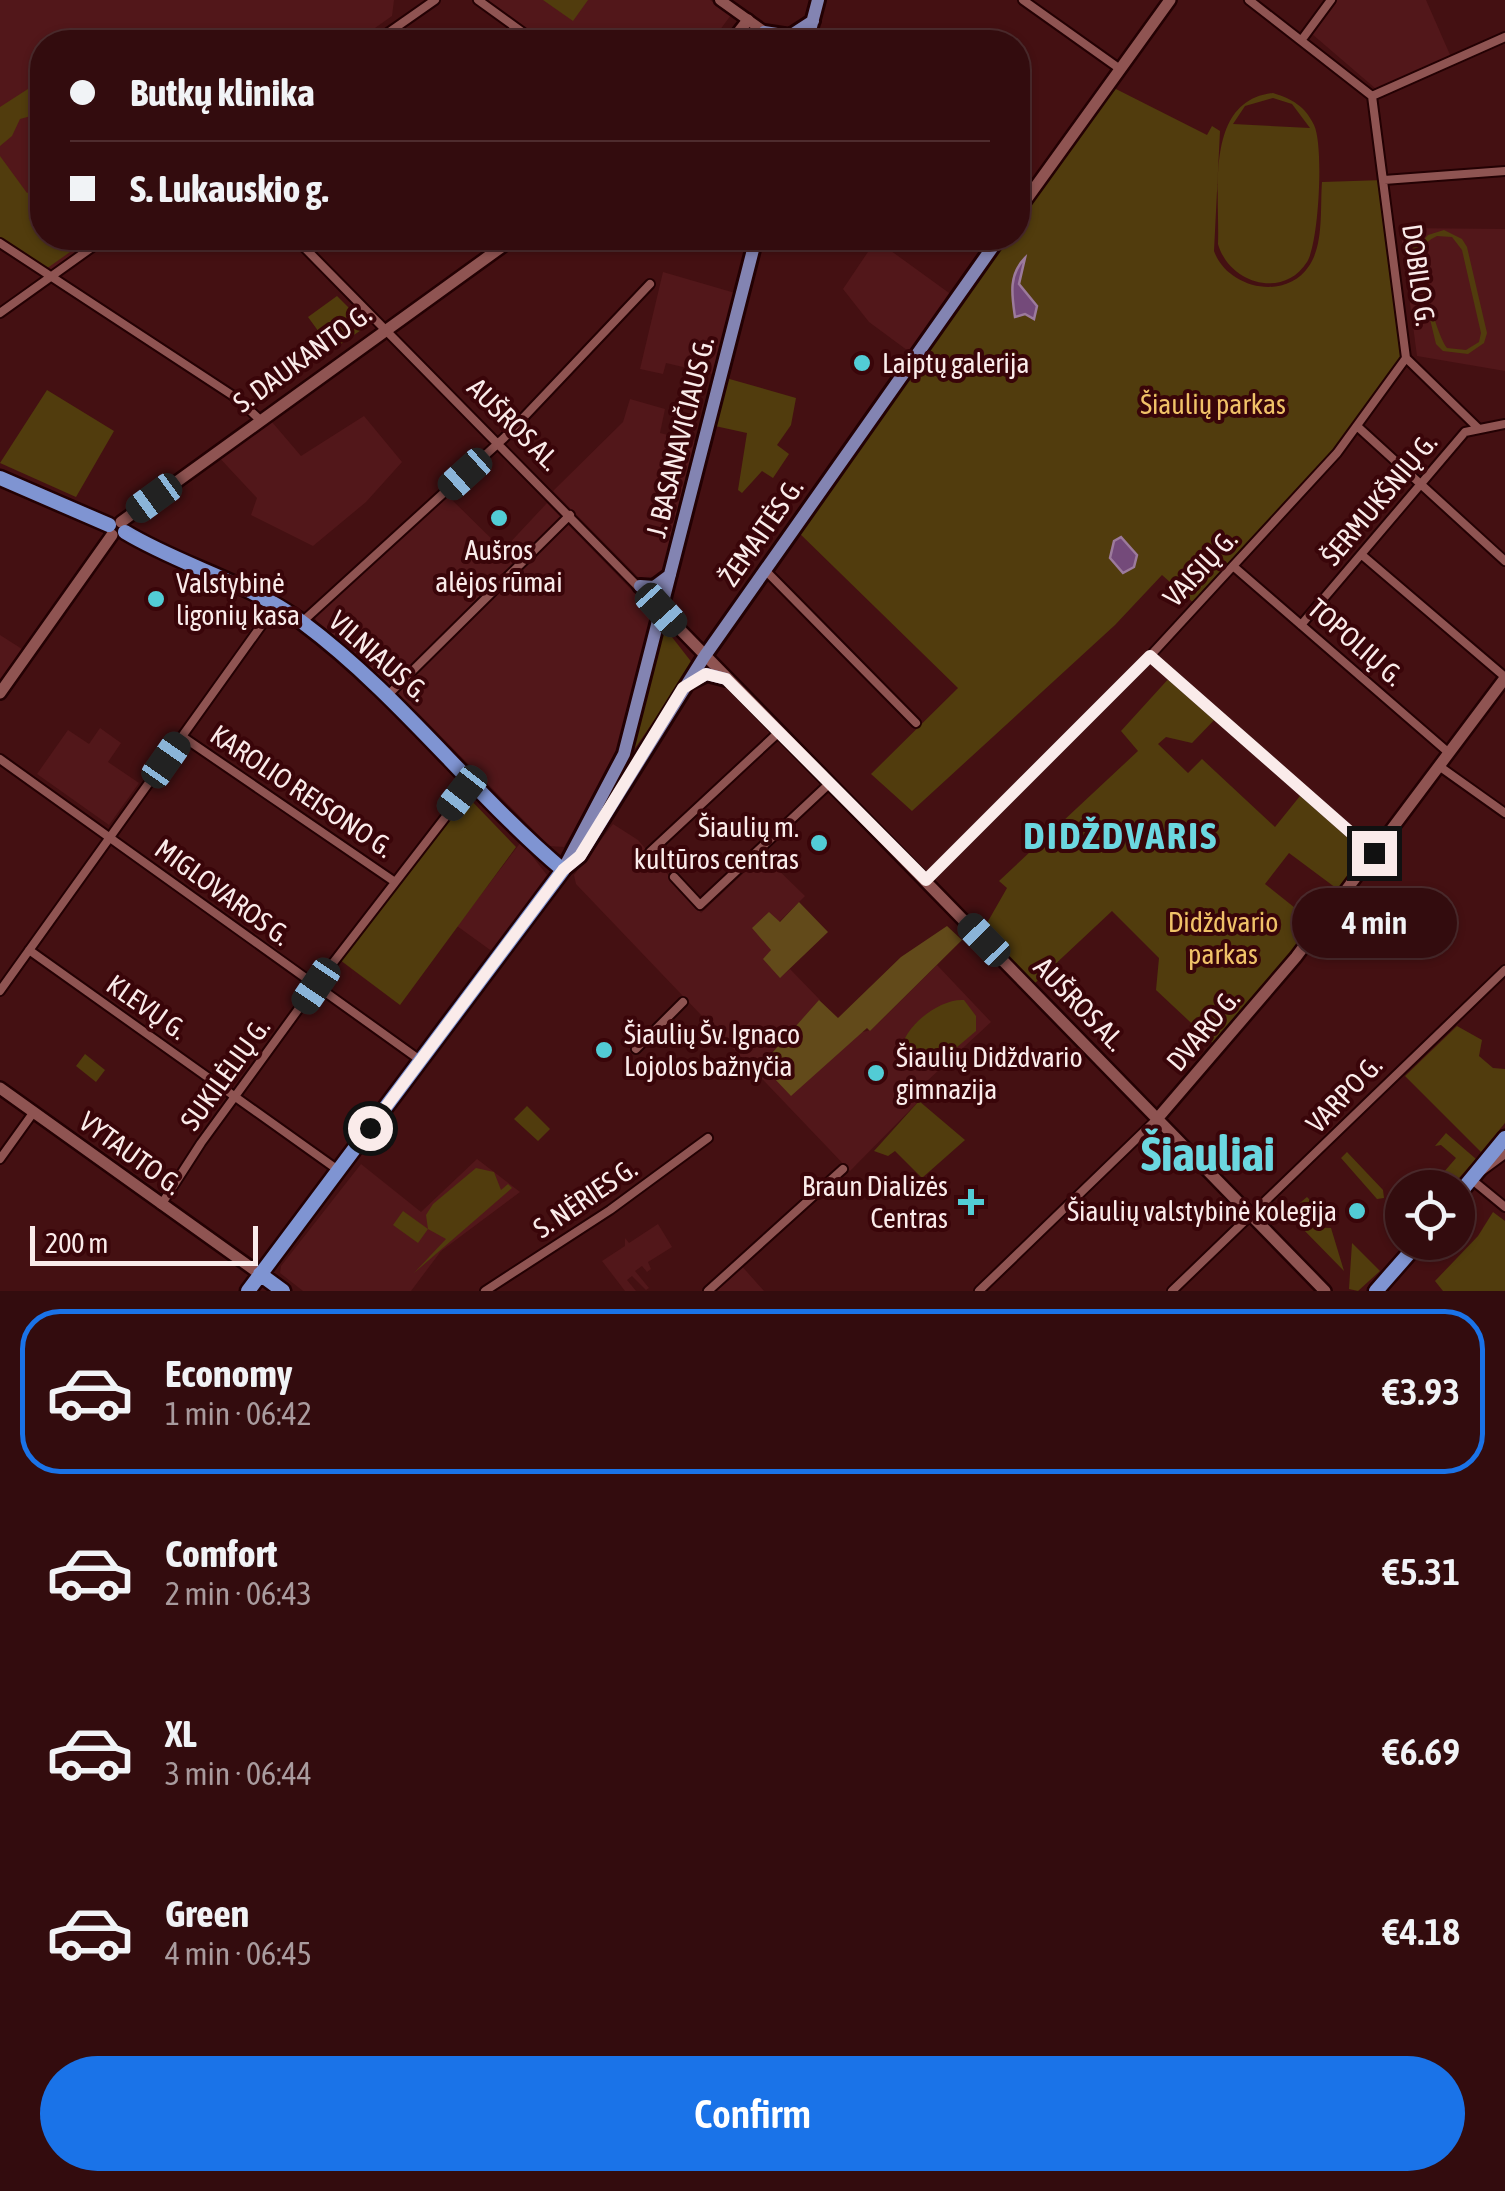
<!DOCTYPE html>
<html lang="en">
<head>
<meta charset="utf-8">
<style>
	:root { --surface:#330c0e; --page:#3e1a1c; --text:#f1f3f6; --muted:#a99b9e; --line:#4e2c2e; --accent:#1a73e8 }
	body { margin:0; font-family:"Asap Condensed",sans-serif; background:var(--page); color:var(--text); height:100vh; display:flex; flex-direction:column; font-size:38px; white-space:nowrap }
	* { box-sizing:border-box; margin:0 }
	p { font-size:32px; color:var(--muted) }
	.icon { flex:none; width:55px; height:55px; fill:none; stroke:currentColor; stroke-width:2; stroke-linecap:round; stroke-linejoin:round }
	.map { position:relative; height:1291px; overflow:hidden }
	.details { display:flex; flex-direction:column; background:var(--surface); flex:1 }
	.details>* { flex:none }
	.guide { position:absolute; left:30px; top:30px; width:1000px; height:220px; border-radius:40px; box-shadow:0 2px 8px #0004,0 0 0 2px var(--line); display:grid; align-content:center; height:220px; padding:0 40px; background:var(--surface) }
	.controls { position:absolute; left:1385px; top:1170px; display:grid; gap:20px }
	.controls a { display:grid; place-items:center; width:90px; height:90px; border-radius:50%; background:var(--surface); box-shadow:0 2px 8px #0004,0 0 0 2px var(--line); font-size:50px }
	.scale { position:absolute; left:30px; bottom:25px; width:228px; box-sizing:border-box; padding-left:10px; border:5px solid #faebea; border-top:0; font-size:28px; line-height:35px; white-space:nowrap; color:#faebea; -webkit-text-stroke:8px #390509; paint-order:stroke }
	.end { position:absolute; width:45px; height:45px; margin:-22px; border:12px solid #faebea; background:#111; box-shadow:0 0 0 5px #111 }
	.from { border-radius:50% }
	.bubble { position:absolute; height:70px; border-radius:35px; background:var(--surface); box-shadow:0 2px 8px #0004,0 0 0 2px var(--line); font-size:32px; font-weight:600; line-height:70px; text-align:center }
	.car { position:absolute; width:30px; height:60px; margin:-30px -15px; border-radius:12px; box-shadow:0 0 8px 2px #0007; background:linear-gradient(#222 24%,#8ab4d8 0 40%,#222 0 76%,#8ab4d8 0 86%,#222 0) }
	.guide b { display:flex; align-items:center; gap:35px; height:95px; font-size:38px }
	.guide b+b { border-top:2px solid var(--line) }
	.guide i { width:25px; height:25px; background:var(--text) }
	ul { padding:18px 0 0; list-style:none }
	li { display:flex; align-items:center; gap:30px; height:165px; margin:0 20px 15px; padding:0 20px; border:5px solid transparent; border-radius:40px }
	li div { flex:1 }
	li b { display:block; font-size:38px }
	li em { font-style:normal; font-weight:600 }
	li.selected { border-color:var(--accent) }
	li>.icon { width:90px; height:90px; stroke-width:1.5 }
	.primary-button { display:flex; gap:20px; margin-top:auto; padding:20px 40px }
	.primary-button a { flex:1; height:115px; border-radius:60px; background:var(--accent); color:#fff; font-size:40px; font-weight:600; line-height:115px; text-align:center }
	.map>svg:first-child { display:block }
	.built { fill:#52171a }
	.green { fill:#513c0d; fill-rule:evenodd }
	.forest { fill:#624a1a }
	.water { fill:#744a7a; stroke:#9c7a9c; stroke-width:2.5 }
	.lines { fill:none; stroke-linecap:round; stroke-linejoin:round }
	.minor-casing { stroke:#230103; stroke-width:12 }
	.tertiary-casing { stroke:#230103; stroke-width:15 }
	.secondary-casing { stroke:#230103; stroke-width:16 }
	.primary-casing { stroke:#230103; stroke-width:18 }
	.trunk-casing { stroke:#230103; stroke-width:19 }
	.minor { stroke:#8f5452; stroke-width:8 }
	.tertiary { stroke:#8f5452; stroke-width:10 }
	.secondary { stroke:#8f5452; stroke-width:11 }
	.primary { stroke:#8384b2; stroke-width:12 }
	.trunk { stroke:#7f94d2; stroke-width:14 }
	.route { stroke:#faebea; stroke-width:12 }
	.poi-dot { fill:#52ccd5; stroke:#390509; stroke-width:4 }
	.labels { text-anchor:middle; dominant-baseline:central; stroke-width:8; stroke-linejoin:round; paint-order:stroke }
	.street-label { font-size:28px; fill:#faebea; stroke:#390509 }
	.poi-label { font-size:28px; fill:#faebea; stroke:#390509; text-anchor:start }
	.park-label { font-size:28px; fill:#f0c268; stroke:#390509 }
	.district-label { font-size:38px; font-weight:bold; letter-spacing:2.5px; fill:#6bd7e0; stroke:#390509 }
	.town-label { font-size:48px; font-weight:bold; fill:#6bd7e0; stroke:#390509 }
</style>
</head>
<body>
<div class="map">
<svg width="1505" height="1291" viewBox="0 0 1505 1291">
	<rect width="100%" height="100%" fill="#441012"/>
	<path class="built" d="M 0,0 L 394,0 L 392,16 L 355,42 L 42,42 L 42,238 L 105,238 L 49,278 L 0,243 Z
		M 485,0 L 710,0 L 731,15 L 711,42 L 543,42 Z
		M 1337,0 L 1426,0 L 1451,57 L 1376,89 L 1312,34 Z
		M 1400,228 L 1505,229 L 1505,371 L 1417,356 Z
		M 876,240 L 956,298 L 915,356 L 869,322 L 843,289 Z
		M 663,272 L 742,295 L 721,376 L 666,363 L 663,374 L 640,369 Z
		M 630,399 L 665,409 L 660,433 L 699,443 L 663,577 L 657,582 L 642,581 L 553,491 L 623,422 Z
		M 266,415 L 301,456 L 364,416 L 402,462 L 366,502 L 313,546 L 251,515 L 257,498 L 215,453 Z
		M 448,496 L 503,550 L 547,503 L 653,612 L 618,754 L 564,847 L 549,846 L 420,715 L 317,625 L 315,616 Z
		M 0,635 L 22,649 L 0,680 Z
		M 100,728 L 121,743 L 108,762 L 139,783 L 109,825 L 37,774 L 68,730 L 89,744 Z
		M 613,824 L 638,840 L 701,913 L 763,855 L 805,896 L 779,922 L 772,950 L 780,977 L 790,969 L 820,1000 L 772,1053 L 871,1030 L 937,965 L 991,1022 L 926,1082 L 919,1101 L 850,1171 L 576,884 L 574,875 Z
		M 521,842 L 547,875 L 493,952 L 457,926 Z
		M 477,1159 L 520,1192 L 441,1251 L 411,1291 L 303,1291 L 280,1273 L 281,1266 L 361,1164 L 421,1212 Z
		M 658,1224 L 672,1247 L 648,1262 L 651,1269 L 647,1272 L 642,1266 L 635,1271 L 649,1288 L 646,1290 L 632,1276 L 627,1280 L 636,1291 L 625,1291 L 602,1261 L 625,1246 L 625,1238 L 629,1243 Z
		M 739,1263 L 764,1291 L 708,1291 Z"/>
	<path class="green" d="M 543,0 L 588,0 L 573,21 Z
		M 1108,85 L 1207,135 L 1212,126 L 1220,131 L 1214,251 C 1227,288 1285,302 1309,266 C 1324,244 1320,208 1322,182 L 1384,180 L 1407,354 L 1351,437 L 1196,605 L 1162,575 L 1115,625 L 912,811 L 871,774 L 958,688 L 794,528 L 1007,238 L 1018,238 L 1022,215 Z
		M 31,87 L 42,103 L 42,113 L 20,119 L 12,136 L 0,146 L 0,107 Z
		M 1273,93 C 1292,99 1305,106 1314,125 C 1324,145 1319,243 1307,262 C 1283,300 1229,283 1218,244 C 1220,192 1204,101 1273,93 ZM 1273,98 L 1292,104 L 1310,128 L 1233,124 L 1245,106 Z
		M 0,156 L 27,193 L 42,183 L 42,238 L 90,238 L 46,269 L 0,237 Z
		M 1444,230 L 1462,239 L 1467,247 L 1487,333 L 1484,343 L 1468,354 L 1443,351 L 1436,344 L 1411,240 L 1417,239 L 1419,245 L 1428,235 ZM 1437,236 L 1452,237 L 1462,250 L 1481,333 L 1479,342 L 1466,350 L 1447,348 C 1437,336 1419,269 1422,254 C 1423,244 1429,240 1437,236 Z
		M 337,296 L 367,326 L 332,350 L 308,317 Z
		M 726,378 L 796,398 L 791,425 L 777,445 L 789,454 L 773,478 L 762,471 L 742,493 L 738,490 L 747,433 L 715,426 Z
		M 47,390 L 114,431 L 76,497 L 0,463 Z
		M 668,632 L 693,664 L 629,757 L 661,634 Z
		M 1171,676 L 1218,716 L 1192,743 L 1166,737 L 1158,744 L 1188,773 L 1202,759 L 1275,827 L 1304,791 L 1374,853 L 1344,894 L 1289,853 L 1265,884 L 1319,927 L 1220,1050 L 1156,990 L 1159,958 L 1112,911 L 1034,984 L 983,930 L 1007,888 L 999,881 L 1138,751 L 1121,731 Z
		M 466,795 L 516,847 L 400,1005 L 340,960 Z
		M 964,1000 L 976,1016 L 976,1031 L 930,1070 L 914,1070 L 901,1054 C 900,1029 939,998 964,1000 Z
		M 1457,1026 L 1482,1040 L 1479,1056 L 1493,1068 L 1505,1069 L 1505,1123 L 1481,1152 L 1405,1076 Z
		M 85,1054 L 105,1070 L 96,1082 L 76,1066 Z
		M 919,1101 L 965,1140 L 922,1178 L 895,1151 L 888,1156 L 874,1151 Z
		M 527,1106 L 550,1129 L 538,1141 L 514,1119 Z
		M 1446,1133 L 1476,1159 L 1451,1187 L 1431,1187 L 1456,1158 L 1441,1145 L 1435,1146 Z
		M 1347,1152 L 1383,1190 L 1384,1198 L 1377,1199 L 1341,1158 Z
		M 476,1168 L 494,1172 L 501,1190 L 508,1184 L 512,1188 L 414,1273 L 446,1239 L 428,1229 L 418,1243 L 393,1225 L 403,1211 L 428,1229 L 426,1215 L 433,1204 Z
		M 1307,1197 L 1329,1220 L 1327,1222 L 1300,1223 L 1289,1212 Z
		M 1493,1212 L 1505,1221 L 1505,1291 L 1443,1291 L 1435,1281 L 1478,1236 Z
		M 1301,1227 L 1331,1228 L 1344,1271 Z
		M 1352,1243 L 1380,1271 L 1358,1291 L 1349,1289 Z"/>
	<path class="forest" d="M 799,902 L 828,932 L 780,978 L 763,959 L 771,950 L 752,928 L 769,912 L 780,922 Z
		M 947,926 L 962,940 L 870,1031 L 867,1028 L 791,1096 L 773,1077 L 784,1066 L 772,1053 L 819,1000 L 838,1018 L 901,957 Z"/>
	<path class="water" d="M 1025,258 L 1019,284 L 1037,306 L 1034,319 L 1025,314 L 1015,317 C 1012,296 1008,275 1025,258 Z
		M 1121,537 L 1137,555 L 1134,567 L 1123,573 L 1110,558 L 1114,541 Z"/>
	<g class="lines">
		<defs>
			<path id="minor" d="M 478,0 L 536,42
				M 1023,0 L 1120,69
				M 1249,0 L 1372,96 L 1406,358
				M 1303,38 L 1331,0
				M 375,42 L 435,0
				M 1372,96 L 1505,37
				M 1384,180 L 1505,171
				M 295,238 L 661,610
				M 0,243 L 238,399 L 259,419
				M 0,313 L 105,238
				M 1406,358 L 1479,429
				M 1358,427 L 1505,561
				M 1362,555 L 1505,677
				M 1233,566 L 1449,753
				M 765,570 L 916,723
				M 302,622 L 504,438 L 650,284
				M 1301,625 L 1465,432 L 1505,424
				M 1150,656 L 1374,853
				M 389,694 L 570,515
				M 183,737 L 395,882
				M 0,759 L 420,1060
				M 1439,766 L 1505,813
				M 650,852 L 779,732
				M 674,877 L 700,905 L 830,783
				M 926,880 L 1150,656 L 1337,453 L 1406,358
				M 29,950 L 338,1170
				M 0,991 L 276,605
				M 636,1049 L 683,1002
				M 1505,1154 L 1471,1179 L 1505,1207
				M 0,1159 L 33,1113
				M 161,1205 L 201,1143 L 316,985 L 471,784
				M 485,1291 L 610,1210 L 708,1138
				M 708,1291 L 843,1169
				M 979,1291 L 1157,1119
				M 1172,1291 L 1505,970"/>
			<path id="tertiary" d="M 720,0 L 779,42"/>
			<path id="secondary" d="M 731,42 L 748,20
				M 1018,211 L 1170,0
				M 121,522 L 514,238
				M 661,610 L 1325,1291
				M 0,693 L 112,535
				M 0,1088 L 260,1274
				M 1157,1119 L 1296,957 L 1505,678"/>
			<path id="primary" d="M 764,32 L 790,36 L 813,21
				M 807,42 L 818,0
				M 640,586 L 654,587 L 670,575
				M 689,683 L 707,674 L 726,679
				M 564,868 L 624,754 L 756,238
				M 563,870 L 580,856 L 704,657 L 999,238"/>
			<path id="trunk" d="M 0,478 L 109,525
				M 125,532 C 181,566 248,582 302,622 C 400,695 471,792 563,870 L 248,1291
				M 1458,1195 L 1505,1138
				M 260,1274 L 283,1291
				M 1376,1291 L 1419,1242"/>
		</defs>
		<use href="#minor" class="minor-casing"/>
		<use href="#tertiary" class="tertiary-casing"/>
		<use href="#secondary" class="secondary-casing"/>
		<use href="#primary" class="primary-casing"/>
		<use href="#trunk" class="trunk-casing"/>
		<use href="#minor" class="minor"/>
		<use href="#tertiary" class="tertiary"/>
		<use href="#secondary" class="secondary"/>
		<use href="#primary" class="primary"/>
		<use href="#trunk" class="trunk"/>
	</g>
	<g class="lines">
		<path class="route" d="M 370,1128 L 563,870 L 580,856 L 683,688 L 706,674 L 726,679 L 926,880 L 1150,656 L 1374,853"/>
	</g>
	<g class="poi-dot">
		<circle cx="862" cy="363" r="10"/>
		<circle cx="499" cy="518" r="10"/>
		<circle cx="156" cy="599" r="10"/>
		<circle cx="819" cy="843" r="10"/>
		<circle cx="604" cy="1050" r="10"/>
		<circle cx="876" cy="1073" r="10"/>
		<path d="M966 1187h10v10h10v10h-10v10h-10v-10h-10v-10h10z"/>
		<circle cx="1357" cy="1211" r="10"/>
	</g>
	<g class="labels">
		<g class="street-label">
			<text transform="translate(1419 275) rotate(82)">DOBILO G.</text>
			<text transform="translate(302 358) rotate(-36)">S. DAUKANTO G.</text>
			<text transform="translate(514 424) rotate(45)">AUŠROS AL.</text>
			<text transform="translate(680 437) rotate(-76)">J. BASANAVIČIAUS G.</text>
			<text transform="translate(1379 499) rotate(-50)">ŠERMUKŠNIŲ G.</text>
			<text transform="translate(761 532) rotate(-55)">ŽEMAITĖS G.</text>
			<text transform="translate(1200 568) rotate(-47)">VAISIŲ G.</text>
			<text transform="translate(1356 642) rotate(41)">TOPOLIŲ G.</text>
			<text transform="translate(379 656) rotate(41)">VILNIAUS G.</text>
			<text transform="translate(302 791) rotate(34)">KAROLIO REISONO G.</text>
			<text transform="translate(223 892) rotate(36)">MIGLOVAROS G.</text>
			<text transform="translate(1080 1004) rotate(46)">AUŠROS AL.</text>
			<text transform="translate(147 1007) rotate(35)">KLEVŲ G.</text>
			<text transform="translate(1203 1030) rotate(-50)">DVARO G.</text>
			<text transform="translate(225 1074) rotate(-54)">SUKILĖLIŲ G.</text>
			<text transform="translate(1344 1094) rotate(-46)">VARPO G.</text>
			<text transform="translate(131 1153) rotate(36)">VYTAUTO G.</text>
			<text transform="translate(585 1198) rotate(-34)">S. NĖRIES G.</text>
		</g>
		<g class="poi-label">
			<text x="882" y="363">Laiptų galerija</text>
			<text x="499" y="550" text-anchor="middle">Aušros<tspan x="499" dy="32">alėjos rūmai</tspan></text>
			<text x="176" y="583">Valstybinė<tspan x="176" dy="32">ligonių kasa</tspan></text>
			<text x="799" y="827" text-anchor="end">Šiaulių m.<tspan x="799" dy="32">kultūros centras</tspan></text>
			<text x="624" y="1034">Šiaulių Šv. Ignaco<tspan x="624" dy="32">Lojolos bažnyčia</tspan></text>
			<text x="896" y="1057">Šiaulių Didždvario<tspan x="896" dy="32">gimnazija</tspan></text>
			<text x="948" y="1186" text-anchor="end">Braun Dializės<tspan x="948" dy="32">Centras</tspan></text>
			<text x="1337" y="1211" text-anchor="end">Šiaulių valstybinė kolegija</text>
		</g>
		<g class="park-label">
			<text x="1213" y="404">Šiaulių parkas</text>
			<text x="1223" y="922">Didždvario<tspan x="1223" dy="32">parkas</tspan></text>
		</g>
		<g class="district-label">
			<text x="1121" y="835">DIDŽDVARIS</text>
		</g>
		<g class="town-label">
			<text x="1208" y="1153">Šiauliai</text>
		</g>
	</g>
</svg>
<div class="controls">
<a><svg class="icon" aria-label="locate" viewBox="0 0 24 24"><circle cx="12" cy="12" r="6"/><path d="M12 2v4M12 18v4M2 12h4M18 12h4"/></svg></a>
</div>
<div class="scale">200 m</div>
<i class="end from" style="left:370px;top:1128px"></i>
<i class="end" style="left:1374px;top:853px"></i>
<div class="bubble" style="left:1292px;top:888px;width:165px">4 min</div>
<i class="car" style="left:465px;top:474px;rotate:228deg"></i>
<i class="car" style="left:154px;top:498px;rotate:234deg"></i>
<i class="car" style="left:661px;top:610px;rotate:138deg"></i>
<i class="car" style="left:166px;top:760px;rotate:35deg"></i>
<i class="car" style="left:462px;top:793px;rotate:218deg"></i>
<i class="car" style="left:984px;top:940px;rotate:316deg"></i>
<i class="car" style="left:316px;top:986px;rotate:214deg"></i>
<div class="guide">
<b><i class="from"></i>Butkų klinika</b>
<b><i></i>S. Lukauskio g.</b>
</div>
</div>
<section class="details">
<ul>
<li class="selected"><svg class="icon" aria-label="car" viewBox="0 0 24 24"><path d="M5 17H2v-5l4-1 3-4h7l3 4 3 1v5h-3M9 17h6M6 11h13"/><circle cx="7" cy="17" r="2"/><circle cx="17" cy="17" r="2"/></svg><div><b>Economy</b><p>1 min · 06:42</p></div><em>€3.93</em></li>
<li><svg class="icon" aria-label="car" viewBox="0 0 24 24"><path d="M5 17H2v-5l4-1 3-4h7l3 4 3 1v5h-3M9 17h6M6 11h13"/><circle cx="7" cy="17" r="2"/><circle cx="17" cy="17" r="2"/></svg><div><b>Comfort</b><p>2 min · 06:43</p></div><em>€5.31</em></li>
<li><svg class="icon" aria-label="car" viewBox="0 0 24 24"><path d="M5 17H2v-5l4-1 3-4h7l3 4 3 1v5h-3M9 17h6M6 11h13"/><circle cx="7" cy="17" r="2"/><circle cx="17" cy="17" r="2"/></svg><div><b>XL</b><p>3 min · 06:44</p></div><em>€6.69</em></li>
<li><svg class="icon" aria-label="car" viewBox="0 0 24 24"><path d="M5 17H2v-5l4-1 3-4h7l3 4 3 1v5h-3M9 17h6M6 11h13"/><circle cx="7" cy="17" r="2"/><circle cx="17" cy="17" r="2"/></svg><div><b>Green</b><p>4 min · 06:45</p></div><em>€4.18</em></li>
</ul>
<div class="primary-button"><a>Confirm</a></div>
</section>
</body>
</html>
